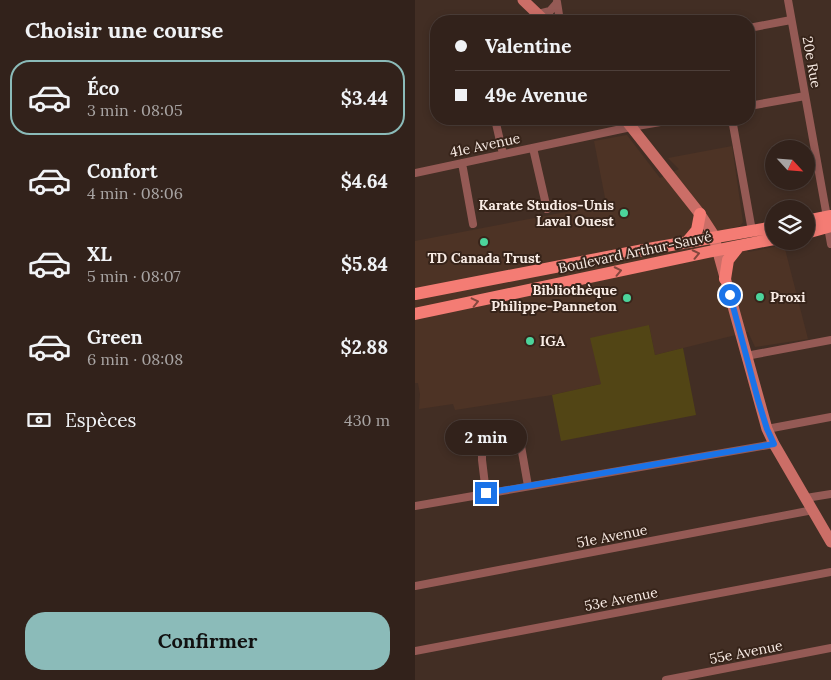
<!DOCTYPE html>
<html lang="fr">
<head>
<meta charset="utf-8">
<style>
	:root { --surface:#32221b; --page:#3d2f28; --text:#f1f3f6; --muted:#a8a4a3; --line:#4d3f3a; --accent:#8bbbb9 }
	body { margin:0; font-family:Lora,serif; background:var(--page); color:var(--text); height:100vh; display:flex; flex-direction:column; font-size:19px; white-space:nowrap }
	* { box-sizing:border-box; margin:0 }
	p { font-size:16px; color:var(--muted) }
	.icon { flex:none; width:28px; height:28px; fill:none; stroke:currentColor; stroke-width:2; stroke-linecap:round; stroke-linejoin:round }
	.map { position:relative; flex:1; overflow:hidden }
	.sheet { display:flex; flex-direction:column; background:var(--surface); width:415px }
	.sheet>* { flex:none }
	.guide { position:absolute; left:15px; top:15px; width:325px; height:110px; border-radius:20px; box-shadow:0 2px 8px #0003,0 0 0 1px var(--line); display:grid; align-content:center; height:110px; padding:0 25px; background:var(--surface) }
	.needle { width:32px; rotate:116deg }
	.buttons { position:absolute; left:350px; top:140px; display:grid; gap:10px }
	.buttons a { display:grid; place-items:center; width:50px; height:50px; border-radius:50%; background:var(--surface); box-shadow:0 2px 8px #0003,0 0 0 1px var(--line); font-size:25px }
	.end { position:absolute; width:22px; height:22px; margin:-11px; border:6px solid #1a73e8; background:#fff; box-shadow:0 0 0 2px #fff }
	.from { border-radius:50% }
	.bubble { position:absolute; height:35px; border-radius:18px; background:var(--surface); box-shadow:0 2px 8px #0003,0 0 0 1px var(--line); font-size:16px; font-weight:700; line-height:35px; text-align:center }
	.guide b { display:flex; align-items:center; gap:18px; height:48px; font-size:19px }
	.guide b+b { border-top:1px solid var(--line) }
	.guide i { width:12px; height:12px; background:var(--text) }
	ul { padding:0; list-style:none }
	li { display:flex; align-items:center; gap:15px; height:75px; margin:0 10px 8px; padding:0 15px; border:2px solid transparent; border-radius:20px }
	li div { flex:1 }
	li b { display:block; font-size:19px }
	li em { font-style:normal; font-weight:700 }
	li.active { border-color:var(--accent) }
	li>.icon { width:45px; height:45px; stroke-width:1.5 }
	h2 { padding:0 25px; font-size:22px; line-height:60px }
	.pay { display:flex; align-items:center; gap:12px; height:55px; padding:0 25px; font-size:19px }
	.pay p { margin-inline-start:auto }
	.button { display:flex; gap:10px; margin-top:auto; padding:10px 25px }
	.button a { flex:1; height:58px; border-radius:20px; background:var(--accent); color:#111; font-size:20px; font-weight:700; line-height:58px; text-align:center }
	main { display:flex; flex:1; min-height:0 }
	.map>svg:first-child { display:block }
	.built { fill:#4d3325 }
	.green { fill:#524515 }
	.lines { fill:none; stroke-linecap:round; stroke-linejoin:round }
	.street { stroke:#955a55; stroke-width:8 }
	.secondary { stroke:#cb6e67; stroke-width:11 }
	.primary { stroke:#f47c74; stroke-width:12 }
	.oneway { stroke:#83473e }
	.route { stroke:#1a73e8; stroke-width:6 }
	.poi-dot { fill:#4cd49b; stroke:#37241a; stroke-width:2 }
	.labels { text-anchor:middle; dominant-baseline:central; stroke-width:4; stroke-linejoin:round; paint-order:stroke }
	.street-label { font-size:14px; fill:#f8ebe4; stroke:#37241a }
	.poi-label { font-size:14px; font-weight:bold; fill:#f8ebe4; stroke:#37241a; text-anchor:end }
</style>
</head>
<body>
<main>
<section class="sheet">
<h2>Choisir une course</h2>
<ul>
<li class="active"><svg class="icon" aria-label="car" viewBox="0 0 24 24"><path d="M5 17H2v-5l4-1 3-4h7l3 4 3 1v5h-3M9 17h6M6 11h13"/><circle cx="7" cy="17" r="2"/><circle cx="17" cy="17" r="2"/></svg><div><b>Éco</b><p>3 min · 08:05</p></div><em>$3.44</em></li>
<li><svg class="icon" aria-label="car" viewBox="0 0 24 24"><path d="M5 17H2v-5l4-1 3-4h7l3 4 3 1v5h-3M9 17h6M6 11h13"/><circle cx="7" cy="17" r="2"/><circle cx="17" cy="17" r="2"/></svg><div><b>Confort</b><p>4 min · 08:06</p></div><em>$4.64</em></li>
<li><svg class="icon" aria-label="car" viewBox="0 0 24 24"><path d="M5 17H2v-5l4-1 3-4h7l3 4 3 1v5h-3M9 17h6M6 11h13"/><circle cx="7" cy="17" r="2"/><circle cx="17" cy="17" r="2"/></svg><div><b>XL</b><p>5 min · 08:07</p></div><em>$5.84</em></li>
<li><svg class="icon" aria-label="car" viewBox="0 0 24 24"><path d="M5 17H2v-5l4-1 3-4h7l3 4 3 1v5h-3M9 17h6M6 11h13"/><circle cx="7" cy="17" r="2"/><circle cx="17" cy="17" r="2"/></svg><div><b>Green</b><p>6 min · 08:08</p></div><em>$2.88</em></li>
</ul>
<div class="pay"><svg class="icon" aria-label="cash" viewBox="0 0 24 24"><path d="M3 7h18v10H3z"/><circle cx="12" cy="12" r="2"/></svg>Espèces<p>430 m</p></div>
<div class="button"><a>Confirmer</a></div>
</section>
<div class="map">
<svg width="416" height="680" viewBox="0 0 416 680">
	<rect width="100%" height="100%" fill="#422e24"/>
	<path class="built" d="M 212,135 L 245,178 L 264,169 L 253,158 L 317,146 L 328,222 L 325,226 L 317,228 L 333,252 L 369,245 L 393,339 L 340,347 L 333,332 L 240,355 L 234,325 L 186,384 L 137,395 L 40,410 L 38,404 L 4,409 L 5,394 L 3,383 L 0,383 L 0,241 L 161,210 L 191,203 L 179,141 Z"/>
	<path class="green" d="M 234,325 L 240,355 L 268,348 L 281,415 L 146,441 L 137,395 L 186,384 L 175,338 Z"/>
	<g class="lines">
		<path class="street" d="M 373,0 L 412,217
			M 142,2 L 145,21
			M 123,14 L 135,11 L 142,3
			M 334,28 L 376,20
			M 334,106 L 390,96
			M 80,119 L 88,154
			M 317,119 L 337,231
			M 118,148 L 132,209
			M 47,163 L 58,224
			M 0,173 L 216,127 L 263,119
			M 413,227 L 416,244
			M 331,356 L 416,340
			M 352,429 L 416,417
			M 71,493 L 67,460 L 67,450 L 73,445 L 99,441 L 106,446 L 113,486
			M 391,498 L 416,494
			M 0,506 L 359,444
			M 0,586 L 398,510
			M 0,651 L 416,572
			M 251,680 L 416,648"/>
		<path class="secondary" d="M 108,0 L 130,21
			M 210,119 L 285,214 L 298,234 L 352,429 L 359,444 L 416,542"/>
		<path class="primary" d="M 391,221 L 416,216
			M 391,233 L 416,226
			M 272,242 L 282,230 L 285,214
			M 310,279 L 313,260 L 324,246
			M 0,294 L 239,248 L 359,227
			M 0,314 L 293,252 L 359,239"/>
	</g>
	<defs><path id="oneway-chevron" d="M-2-3.5L2.5 0L-2 3.5" fill="none" stroke-width="1.6" stroke-linecap="round" stroke-linejoin="round" transform="scale(1.25)"/></defs>
	<g class="oneway">
		<use href="#oneway-chevron" transform="translate(281 254) rotate(-12)"/>
		<use href="#oneway-chevron" transform="translate(203 271) rotate(-12)"/>
		<use href="#oneway-chevron" transform="translate(60 302) rotate(-13)"/>
	</g>
	<g class="lines">
		<path class="route" d="M 71,493 L 359,444 L 352,429 L 343,400 L 315,295"/>
	</g>
	<g class="poi-dot">
		<circle cx="209" cy="213" r="5"/>
		<circle cx="69" cy="242" r="5"/>
		<circle cx="345" cy="297" r="5"/>
		<circle cx="212" cy="298" r="5"/>
		<circle cx="115" cy="341" r="5"/>
	</g>
	<g class="labels">
		<g class="street-label">
			<text transform="translate(397 62) rotate(80)">20e Rue</text>
			<text transform="translate(70 145) rotate(-12)">41e Avenue</text>
			<text transform="translate(220 252) rotate(-12)">Boulevard Arthur-Sauvé</text>
			<text transform="translate(197 536) rotate(-11)">51e Avenue</text>
			<text transform="translate(206 599) rotate(-11)">53e Avenue</text>
			<text transform="translate(331 652) rotate(-11)">55e Avenue</text>
		</g>
		<g class="poi-label">
			<text x="199" y="205">Karate Studios-Unis<tspan x="199" dy="16">Laval Ouest</tspan></text>
			<text x="69" y="258" text-anchor="middle">TD Canada Trust</text>
			<text x="202" y="290">Bibliothèque<tspan x="202" dy="16">Philippe-Panneton</tspan></text>
			<text x="355" y="297" text-anchor="start">Proxi</text>
			<text x="125" y="341" text-anchor="start">IGA</text>
		</g>
	</g>
</svg>
<div class="buttons">
<a><svg class="needle" viewBox="-14 -14 28 28"><path d="M0-13l5 13h-10z" fill="#e53935"/><path d="M0 13l5-13h-10z" fill="#a8a4a3"/></svg></a>
<a><svg class="icon" aria-label="layers" viewBox="0 0 24 24"><path d="M12 4l9 5-9 5-9-5zM3 14l9 5 9-5"/></svg></a>
</div>
<i class="end from" style="left:315px;top:295px"></i>
<i class="end" style="left:71px;top:493px"></i>
<div class="bubble" style="left:30px;top:420px;width:82px">2 min</div>
<div class="guide">
<b><i class="from"></i>Valentine</b>
<b><i></i>49e Avenue</b>
</div>
</div>
</main>
</body>
</html>
